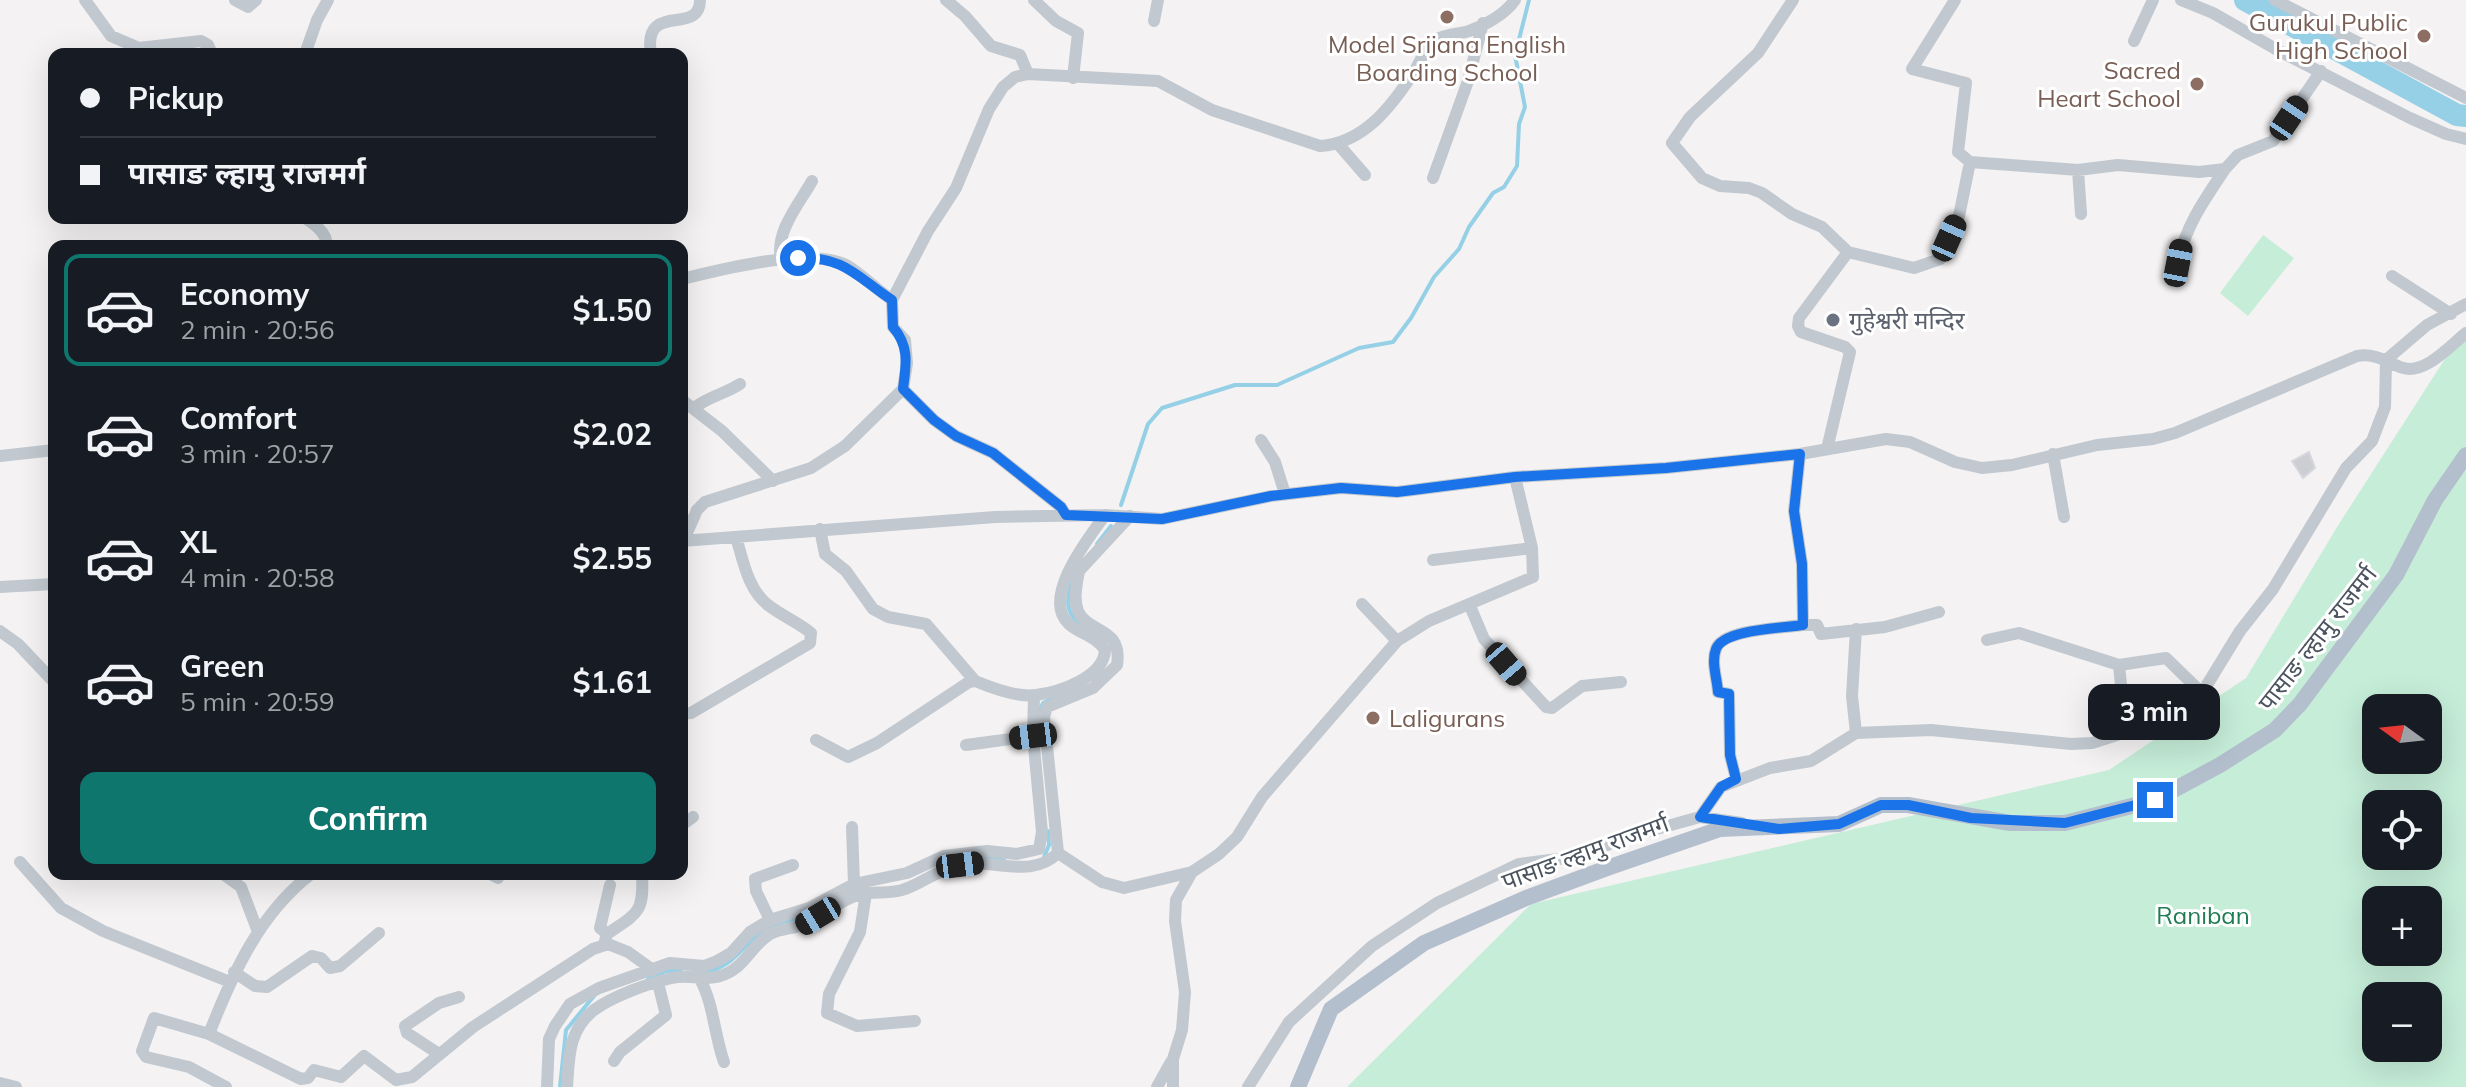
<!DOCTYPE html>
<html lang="en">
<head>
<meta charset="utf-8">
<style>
	:root { --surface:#171b24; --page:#20242c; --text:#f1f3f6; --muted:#9ea1a6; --line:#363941; --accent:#0f766e }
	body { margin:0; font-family:Mulish,"Noto Sans Devanagari",sans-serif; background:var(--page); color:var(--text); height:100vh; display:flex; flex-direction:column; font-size:30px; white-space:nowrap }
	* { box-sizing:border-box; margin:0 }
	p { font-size:26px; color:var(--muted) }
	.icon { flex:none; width:44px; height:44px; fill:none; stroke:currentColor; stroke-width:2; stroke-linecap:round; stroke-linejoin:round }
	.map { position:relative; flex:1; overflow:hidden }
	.sheet { position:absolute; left:48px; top:240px; width:640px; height:640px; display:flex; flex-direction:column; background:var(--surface); border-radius:16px; box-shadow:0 8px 32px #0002 }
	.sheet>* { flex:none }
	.hud { position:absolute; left:48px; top:48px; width:640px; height:176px; border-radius:16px; box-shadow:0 8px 32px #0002; display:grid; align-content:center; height:176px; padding:0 32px; background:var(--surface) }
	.needle { width:52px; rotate:285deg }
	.controls { position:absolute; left:2362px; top:694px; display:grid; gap:16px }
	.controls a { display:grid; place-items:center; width:80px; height:80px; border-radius:16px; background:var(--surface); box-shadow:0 8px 32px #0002; font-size:40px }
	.end { position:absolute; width:36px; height:36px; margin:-18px; border:10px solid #1a73e8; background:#fff; box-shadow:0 0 0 4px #fff }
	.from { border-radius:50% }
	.bubble { position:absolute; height:56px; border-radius:16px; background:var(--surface); box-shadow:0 8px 32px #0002; font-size:26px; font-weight:700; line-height:56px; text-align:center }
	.car { position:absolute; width:24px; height:48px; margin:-24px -12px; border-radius:10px; box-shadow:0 0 6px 2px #0007; background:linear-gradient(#222 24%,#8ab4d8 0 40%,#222 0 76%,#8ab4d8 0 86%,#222 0) }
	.hud b { display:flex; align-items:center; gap:28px; height:76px; font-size:30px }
	.hud b+b { border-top:2px solid var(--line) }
	.hud i { width:20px; height:20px; background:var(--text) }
	ul { padding:14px 0 0; list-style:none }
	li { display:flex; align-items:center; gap:24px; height:112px; margin:0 16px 12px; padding:0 16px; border:4px solid transparent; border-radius:16px }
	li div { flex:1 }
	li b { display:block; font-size:30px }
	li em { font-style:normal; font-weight:700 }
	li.selected { border-color:var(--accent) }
	li>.icon { width:72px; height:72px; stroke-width:1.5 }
	.button { display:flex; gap:16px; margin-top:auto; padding:16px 32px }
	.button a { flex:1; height:92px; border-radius:16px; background:var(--accent); color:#fff; font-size:32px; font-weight:700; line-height:92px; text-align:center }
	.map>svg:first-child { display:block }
	.green { fill:#c5edd8; fill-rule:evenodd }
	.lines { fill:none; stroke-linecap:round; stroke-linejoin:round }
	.stream { stroke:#95d0e7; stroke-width:4 }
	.river { stroke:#95d0e7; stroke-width:22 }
	.building { fill:#ccced4; stroke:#d6d8dd; stroke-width:2 }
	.minor { stroke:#c1c8cf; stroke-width:12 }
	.major { stroke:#b4bfce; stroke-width:16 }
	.route { stroke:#1a73e8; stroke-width:10 }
	.education-dot { fill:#8d6e63; stroke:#fff; stroke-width:3 }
	.worship-dot { fill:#6b7280; stroke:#fff; stroke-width:3 }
	.labels { text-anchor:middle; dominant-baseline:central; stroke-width:6; stroke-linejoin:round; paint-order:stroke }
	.education-label { font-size:24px; fill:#785e54; stroke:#fff; text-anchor:end }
	.worship-label { font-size:24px; fill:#5b616d; stroke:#fff; text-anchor:start }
	.street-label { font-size:24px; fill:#4b545e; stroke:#fff }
	.park-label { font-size:24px; fill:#1f7c55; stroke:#fff }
</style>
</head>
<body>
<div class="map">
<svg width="2466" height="1087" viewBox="0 0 2466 1087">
	<rect width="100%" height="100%" fill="#f4f2f2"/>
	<path class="green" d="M 2263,235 L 2294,258 L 2248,316 L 2220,293 Z
		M 2466,326 L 2466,1087 L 1347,1087 L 1531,904 L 2109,770 L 2246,678 L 2339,524 ZM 2376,708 L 2428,708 L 2428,760 L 2376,760 ZM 2376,804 L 2428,804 L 2428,856 L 2376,856 ZM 2376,900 L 2428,900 L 2428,952 L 2376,952 ZM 2376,996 L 2428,996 L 2428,1048 L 2376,1048 Z"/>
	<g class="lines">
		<path class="stream" d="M 1121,505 L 1148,424 L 1162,408 L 1235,385 L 1277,385 L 1359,348 L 1393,342 L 1411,318 L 1434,277 L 1459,249 L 1469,227 L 1493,193 L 1504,187 L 1517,166 L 1519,124 L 1525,107 L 1515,55 L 1529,0
			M 1097,544 L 1111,526
			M 1072,580 C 1067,599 1064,612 1081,625
			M 1038,715 L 1043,703 L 1056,697
			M 1044,857 L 1049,845 L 1048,831
			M 985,858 L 1004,859
			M 705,973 C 738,963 737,950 761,933 C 776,922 796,919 814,913
			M 648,979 L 666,971 L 681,970
			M 560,1087 L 566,1030 L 594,996"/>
		<path class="river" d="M 2245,0 L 2457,115 L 2466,116"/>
	</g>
	<path class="building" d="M 2309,452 L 2315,468 L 2303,478 L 2292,461 Z"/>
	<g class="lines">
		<path class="minor" d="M 85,0 L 111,36 L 139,48 L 201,41 L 208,45 L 212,54
			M 235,0 L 248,7 L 256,0
			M 946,0 L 965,16 L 991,46 L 1020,55 L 1028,74
			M 1034,0 L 1056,21 L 1078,33 L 1073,78
			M 1793,0 L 1758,53 L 1690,117 L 1672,143 L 1702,178 L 1720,186 L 1749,188 L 1762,193 L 1792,214 L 1822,227 L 1848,252
			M 1955,0 L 1912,69 L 1966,83 L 1958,152 L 1970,162 L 2078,170 L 2118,165 L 2199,172 L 2225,169 L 2238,155 L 2273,141 L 2321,71
			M 2181,0 L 2213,13 L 2281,52 L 2410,118 L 2446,134 L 2466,139
			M 2275,0 L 2466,98
			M 1154,21 L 1158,0
			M 2134,41 L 2153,0
			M 305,54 L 317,20 L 328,0
			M 651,54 C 642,0 700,37 700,0
			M 1339,145 L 1365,175
			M 2078,170 L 2081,214
			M 1433,178 L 1468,81 L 1483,23
			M 305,218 C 315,224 327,234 327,246
			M 781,259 C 775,232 799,204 812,181
			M 2178,263 C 2185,227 2204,200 2225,169
			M 2392,276 L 2451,314
			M 682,279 C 723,269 811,246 848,266 C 864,276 877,290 892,300
			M 903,389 L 934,420 L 956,436 L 993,453 L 1061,507 L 1066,515
			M 682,400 L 722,431 L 773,481
			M 694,408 C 709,396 725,394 740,384
			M 1261,440 L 1275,462 L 1285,494
			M 1827,449 L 1850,352 L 1845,347 L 1801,332 L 1798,326 L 1799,318 L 1848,252 L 1914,268 L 1940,259 L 1959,216 L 1970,162
			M 2053,454 L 2064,517
			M 0,456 L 54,450
			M 1130,516 L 1079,571 C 1077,583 1073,599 1078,611 C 1088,634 1123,626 1117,665 L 1093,688 L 1047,707 L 1044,717 L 1058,853 L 1102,882 L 1124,888 L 1192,872 L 1219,854 L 1237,837 L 1262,797 L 1397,641 L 1429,621 L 1533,577 L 1532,548 L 1515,477
			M 820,529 L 825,554 L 846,571 L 873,609 L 888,617 L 926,624 L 975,681
			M 682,541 L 995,517 L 1105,515 L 1162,519 L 1271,496 L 1341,488 L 1397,492 L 1515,477 L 1666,468 L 1800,454 L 1886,439 L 1910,442 L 1955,462 L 1982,468 L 2012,465 L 2097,445 L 2153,439 L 2175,433 L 2357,356 C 2375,353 2385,361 2400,367 C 2423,377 2450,346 2466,333
			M 682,544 L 697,510 L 705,502 L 811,468 L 845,446 L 903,389 L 907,363 L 905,340 L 893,327 L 892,300 L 928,231 L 956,188 L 989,109 L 1003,87 L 1015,77 L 1028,74 L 1158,81 L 1212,110 L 1320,146 C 1364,143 1391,107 1414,72 C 1420,62 1425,48 1434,41 C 1446,33 1457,35 1469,31 C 1486,25 1505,14 1515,0
			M 1433,560 L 1532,548
			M 0,587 L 54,584
			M 1362,604 L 1397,641
			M 1470,606 L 1484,639 L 1546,707 L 1552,708 L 1582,686 L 1621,682
			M 1803,625 L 1817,625 L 1821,634 L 1885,627 L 1939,612
			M 0,631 L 18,644 L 54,682
			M 1987,640 L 2019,633 L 2119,665 L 2126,734
			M 2119,665 L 2166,658 L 2202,693
			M 682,714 L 691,713 L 810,643 L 811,633 C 798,622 782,616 768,605 C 748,590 743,560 736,537
			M 1856,733 L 1852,696 L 1856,629
			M 816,740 L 848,757 L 877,743 L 969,682 L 975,681 C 992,688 1018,698 1036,695 C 1060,692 1104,677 1105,650 C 1096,636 1080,634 1069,624 C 1040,598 1090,536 1105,515
			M 966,745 L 1033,736
			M 1736,779 L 1730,755 L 1729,694 L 1718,692 C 1717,678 1711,662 1716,649 C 1723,629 1783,628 1803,625 L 1802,564 L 1794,511 L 1800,454
			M 1700,817 L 1721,787 L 1770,768 L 1811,761 L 1856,733 L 1931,730 L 2071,744 L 2092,743 L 2167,719 L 2202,693 L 2240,631 L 2273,589 L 2346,468 L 2372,441 L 2385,407 L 2386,360 L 2427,325 L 2466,304
			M 682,825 L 693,817
			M 852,827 L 854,884
			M 20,862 L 61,908 L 103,931 L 230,982
			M 223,874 L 241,887 L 258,932
			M 311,874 C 259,914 232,975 209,1034 L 301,1079 L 308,1078 L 314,1070 L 341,1077 L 364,1056 L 396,1080 L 412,1077 L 473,1027 L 593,949 L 608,944 L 628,952 L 653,970
			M 490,874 L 498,878
			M 866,893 L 860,932 L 829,994 L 827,1013 L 857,1026 L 915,1021
			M 770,920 L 756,891 L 755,879 L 793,865
			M 607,934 L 600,928 L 610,885
			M 608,944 L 605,941 L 607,934 C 638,913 644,913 642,874
			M 234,972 L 255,986 L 267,987 L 312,956 L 321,958 L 330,968 L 340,966 L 379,933
			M 700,979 C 714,1005 714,1034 724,1062
			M 209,1034 L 154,1018 L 142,1051 L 146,1057 L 189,1067 L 226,1087
			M 439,1054 L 407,1033 L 405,1026 L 439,1003 L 459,997
			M 614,1061 L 620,1052 L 666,1015 L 658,983
			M 0,1083 L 16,1087
			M 547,1087 L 549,1039 L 555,1026 L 570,1004 L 599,988 L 670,963 L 704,966 L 717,961 L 731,953 L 750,932 L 770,920 L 809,908 L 854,884 L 907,873 L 944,856 L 987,851 L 1017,854 L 1039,849 L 1042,832 L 1033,736 L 1034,696
			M 567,1087 C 569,1058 568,1030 594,1010 C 613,996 649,983 672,978 C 688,974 704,981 720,976 C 745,969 750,946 770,934 C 781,928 794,929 805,924 C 823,916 838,901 858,895 C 873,890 891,895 905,889 C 924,882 939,869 960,865 C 995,858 1030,880 1058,853
			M 1157,1087 L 1171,1062
			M 1173,1087 L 1173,1059 L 1182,1030 L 1185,992 L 1175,921 L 1176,900 L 1192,872
			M 1248,1087 L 1289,1022 L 1372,946 L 1437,903 L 1519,864 L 1581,856 L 1624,838 L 1700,817 L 1742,823"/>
		<path class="major" d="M 1298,1087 L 1331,1009 L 1424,943 L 1526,898 L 1610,867 L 1720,829 L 1839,824 L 1881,805 L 1908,805 L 2010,823 L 2065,823 L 2155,800 L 2220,765 L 2275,730 L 2300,704 L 2396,575 L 2435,500 L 2466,455"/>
	</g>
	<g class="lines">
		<path class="route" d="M 798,258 C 844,256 857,277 892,300 L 893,327 C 910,347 906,365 903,389 L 934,420 L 956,436 L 993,453 L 1061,507 L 1066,515 L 1162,519 L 1271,496 L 1341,488 L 1397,492 L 1515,477 L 1666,468 L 1800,454 L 1794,511 L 1802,564 L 1803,625 C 1784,628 1723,629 1716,649 C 1711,662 1717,678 1718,692 L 1729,694 L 1730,755 L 1736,779 L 1721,787 L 1700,817 L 1779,829 L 1839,824 L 1881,805 L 1908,805 L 1971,818 L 2065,823 L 2155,800"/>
	</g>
	<g class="education-dot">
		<circle cx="1447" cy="17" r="8"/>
		<circle cx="2424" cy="36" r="8"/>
		<circle cx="2197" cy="84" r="8"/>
		<circle cx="1373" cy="718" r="8"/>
	</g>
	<circle class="worship-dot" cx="1833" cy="320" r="8"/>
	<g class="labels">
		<g class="education-label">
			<text x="2408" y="22">Gurukul Public<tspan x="2408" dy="28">High School</tspan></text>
			<text x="1447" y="44" text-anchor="middle">Model Srijana English<tspan x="1447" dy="28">Boarding School</tspan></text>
			<text x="2181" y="70">Sacred<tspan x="2181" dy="28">Heart School</tspan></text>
			<text x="1389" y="718" text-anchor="start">Laligurans</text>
		</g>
		<g class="worship-label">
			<text x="1849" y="320">गुहेश्वरी मन्दिर</text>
		</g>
		<g class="street-label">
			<text transform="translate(2317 638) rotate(-52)">पासाङ ल्हामु राजमर्ग</text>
			<text transform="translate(1585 852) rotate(-20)">पासाङ ल्हामु राजमर्ग</text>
		</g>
		<g class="park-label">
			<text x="2203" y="915">Raniban</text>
		</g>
	</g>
</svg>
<div class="controls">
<a><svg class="needle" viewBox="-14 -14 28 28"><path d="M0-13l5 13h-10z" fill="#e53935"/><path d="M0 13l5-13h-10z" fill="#9ea1a6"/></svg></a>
<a><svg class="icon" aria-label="locate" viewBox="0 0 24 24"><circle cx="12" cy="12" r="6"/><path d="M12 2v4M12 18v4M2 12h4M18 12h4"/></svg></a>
<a>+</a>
<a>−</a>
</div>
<i class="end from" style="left:798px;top:258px"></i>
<i class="end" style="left:2155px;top:800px"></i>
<div class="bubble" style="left:2088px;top:684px;width:132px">3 min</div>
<i class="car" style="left:2289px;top:118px;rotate:34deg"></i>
<i class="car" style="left:1949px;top:238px;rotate:24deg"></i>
<i class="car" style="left:2178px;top:263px;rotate:11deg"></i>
<i class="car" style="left:1506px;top:664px;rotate:139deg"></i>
<i class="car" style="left:1033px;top:736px;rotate:263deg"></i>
<i class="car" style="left:960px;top:865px;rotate:83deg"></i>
<i class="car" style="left:818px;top:916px;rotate:239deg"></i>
<div class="hud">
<b><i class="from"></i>Pickup</b>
<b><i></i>पासाङ ल्हामु राजमर्ग</b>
</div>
<section class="sheet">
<ul>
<li class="selected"><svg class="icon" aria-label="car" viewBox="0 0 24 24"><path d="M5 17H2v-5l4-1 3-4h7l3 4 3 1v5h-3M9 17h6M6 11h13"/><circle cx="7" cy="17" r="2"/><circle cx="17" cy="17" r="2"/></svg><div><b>Economy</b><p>2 min · 20:56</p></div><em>$1.50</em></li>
<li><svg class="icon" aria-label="car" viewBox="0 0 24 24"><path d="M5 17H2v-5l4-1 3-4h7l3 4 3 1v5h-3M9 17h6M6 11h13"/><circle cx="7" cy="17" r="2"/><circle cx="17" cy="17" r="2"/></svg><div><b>Comfort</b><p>3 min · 20:57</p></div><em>$2.02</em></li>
<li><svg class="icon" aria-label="car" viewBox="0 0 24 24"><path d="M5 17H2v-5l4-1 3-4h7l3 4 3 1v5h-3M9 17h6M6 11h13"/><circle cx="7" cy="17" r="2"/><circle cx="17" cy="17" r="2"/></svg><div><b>XL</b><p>4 min · 20:58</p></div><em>$2.55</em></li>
<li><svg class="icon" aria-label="car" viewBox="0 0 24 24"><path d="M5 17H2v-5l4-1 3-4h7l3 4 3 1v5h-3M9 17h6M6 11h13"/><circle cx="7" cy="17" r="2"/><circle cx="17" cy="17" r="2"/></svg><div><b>Green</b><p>5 min · 20:59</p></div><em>$1.61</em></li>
</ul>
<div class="button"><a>Confirm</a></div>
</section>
</div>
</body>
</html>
